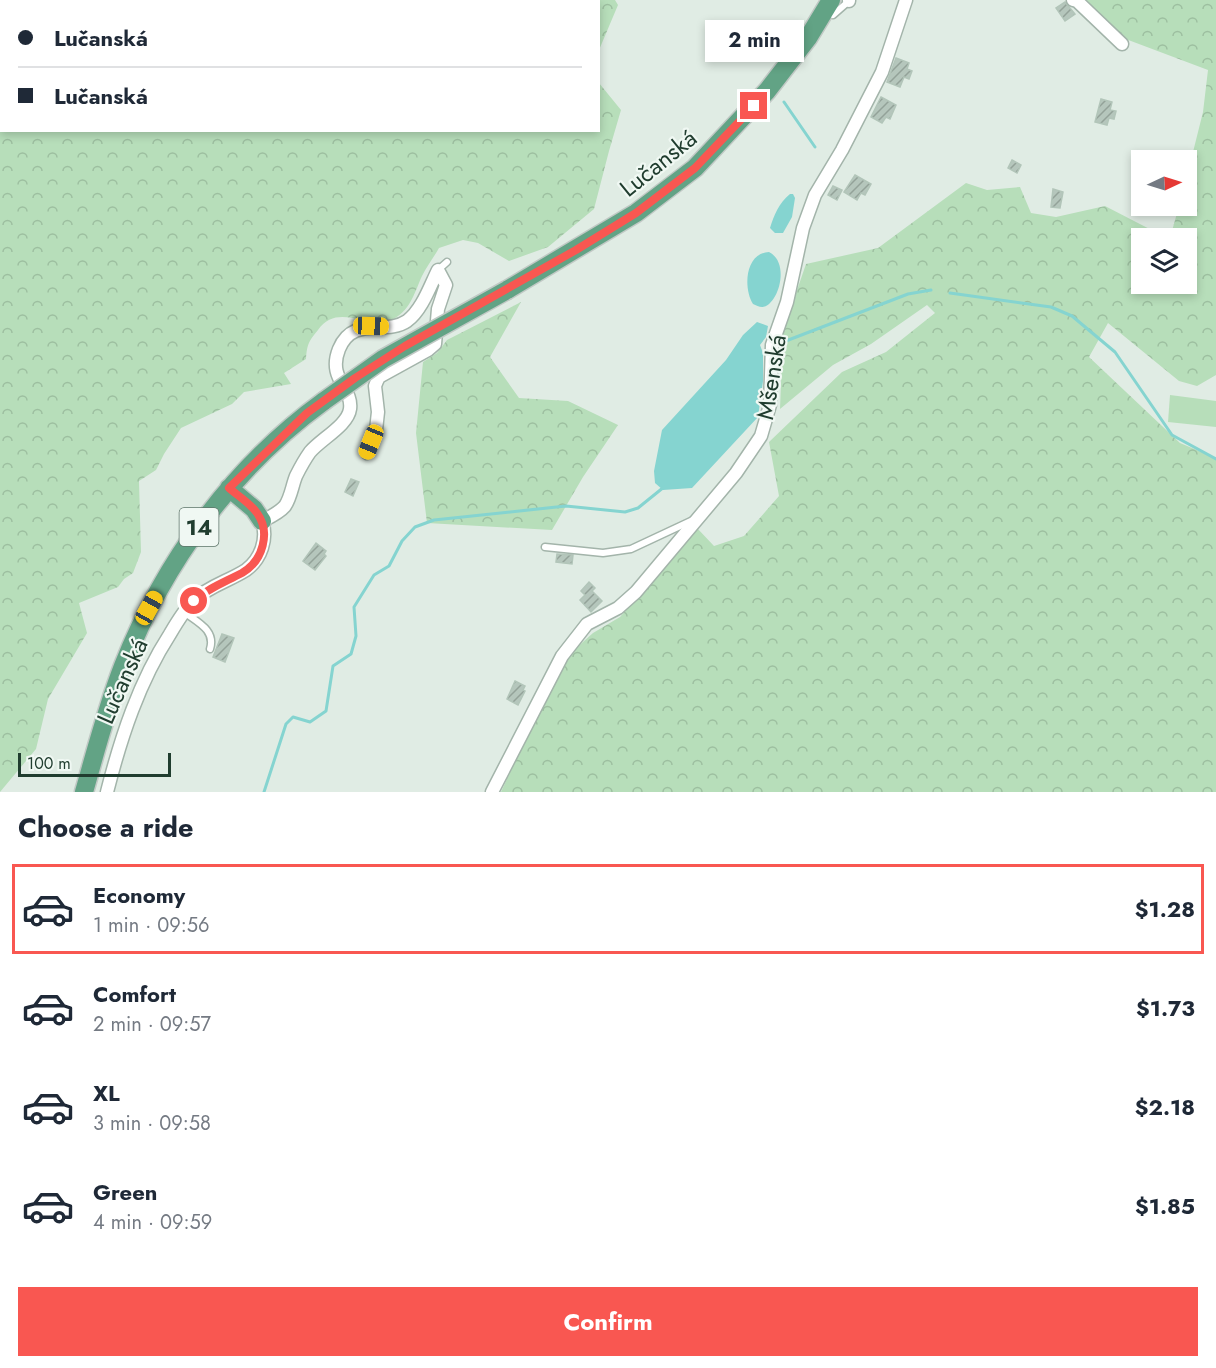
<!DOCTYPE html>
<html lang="en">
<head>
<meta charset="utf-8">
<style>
	:root { --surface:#fff; --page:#f6f6f7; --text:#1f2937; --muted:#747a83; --line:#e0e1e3; --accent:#f95751 }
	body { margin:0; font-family:Jost,sans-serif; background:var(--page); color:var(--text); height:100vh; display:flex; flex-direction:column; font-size:22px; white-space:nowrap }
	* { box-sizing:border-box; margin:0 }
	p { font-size:20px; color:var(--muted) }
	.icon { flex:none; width:33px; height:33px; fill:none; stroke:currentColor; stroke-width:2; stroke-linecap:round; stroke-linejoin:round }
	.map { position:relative; height:792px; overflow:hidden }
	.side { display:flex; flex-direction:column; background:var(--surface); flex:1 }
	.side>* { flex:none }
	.guide { position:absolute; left:0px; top:0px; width:600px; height:132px; box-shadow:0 3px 9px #0003; display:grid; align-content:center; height:132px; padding:0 18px; background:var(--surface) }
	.needle { width:39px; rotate:86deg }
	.controls { position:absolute; left:1131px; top:150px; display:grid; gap:12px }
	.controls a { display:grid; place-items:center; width:66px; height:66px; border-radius:0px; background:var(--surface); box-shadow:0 3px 9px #0003; font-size:30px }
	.scale { position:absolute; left:18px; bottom:15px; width:153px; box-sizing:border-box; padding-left:6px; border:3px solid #203d2f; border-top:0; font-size:16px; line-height:21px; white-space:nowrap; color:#203d2f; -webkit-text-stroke:4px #f0f8f3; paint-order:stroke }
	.end { position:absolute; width:27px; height:27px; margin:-14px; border:8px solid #f95751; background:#fff; box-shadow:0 0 0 3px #fff }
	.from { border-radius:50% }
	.bubble { position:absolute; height:42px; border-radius:0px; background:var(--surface); box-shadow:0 3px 9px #0003; font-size:20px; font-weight:700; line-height:42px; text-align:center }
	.car { position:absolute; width:18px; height:36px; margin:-18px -9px; border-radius:8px; box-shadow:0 0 4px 2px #0007; background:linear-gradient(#f5c518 24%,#345 0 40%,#f5c518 0 76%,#345 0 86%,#f5c518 0) }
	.guide b { display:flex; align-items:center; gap:21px; height:57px; font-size:22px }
	.guide b+b { border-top:2px solid var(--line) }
	.guide i { width:15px; height:15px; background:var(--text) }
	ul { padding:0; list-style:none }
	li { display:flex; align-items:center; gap:18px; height:90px; margin:0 12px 9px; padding:0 6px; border:3px solid transparent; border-radius:0px }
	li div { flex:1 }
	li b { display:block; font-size:22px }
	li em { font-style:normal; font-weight:700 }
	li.active { border-color:var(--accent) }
	li>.icon { width:54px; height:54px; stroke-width:1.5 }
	h2 { padding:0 18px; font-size:27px; line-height:72px }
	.action { display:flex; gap:12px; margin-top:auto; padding:12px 18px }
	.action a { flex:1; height:69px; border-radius:0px; background:var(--accent); color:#fff; font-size:24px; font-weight:700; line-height:69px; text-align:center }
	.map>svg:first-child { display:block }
	.green { fill:#b7deba }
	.forest { fill:url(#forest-crowns) }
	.water { fill:#85d4d0 }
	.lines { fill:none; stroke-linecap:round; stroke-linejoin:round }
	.stream { stroke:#85d4d0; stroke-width:3 }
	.building { fill:url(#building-hatch); stroke:#b2c5b9; stroke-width:1.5 }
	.service-casing { stroke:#a3b4aa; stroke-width:9 }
	.minor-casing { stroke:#a3b4aa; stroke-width:15 }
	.primary-casing { stroke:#c1c9c5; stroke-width:21 }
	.service { stroke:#fff; stroke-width:6 }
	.minor { stroke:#fff; stroke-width:12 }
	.primary { stroke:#62a385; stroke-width:18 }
	.primary-bridge-casing { stroke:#c1c9c5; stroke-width:21; stroke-linecap:butt }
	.primary-bridge { stroke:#62a385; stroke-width:18 }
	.route { stroke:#f95751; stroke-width:8 }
	.labels { text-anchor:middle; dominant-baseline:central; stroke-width:4.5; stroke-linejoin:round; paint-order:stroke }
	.shield { fill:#f0f8f3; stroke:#5e756a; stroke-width:1.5 }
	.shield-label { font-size:22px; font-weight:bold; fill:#203d2f }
	.street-label { font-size:24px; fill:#203d2f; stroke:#f0f8f3 }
</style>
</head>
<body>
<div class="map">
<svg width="1216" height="792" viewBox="0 0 1216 792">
	<defs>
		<pattern id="forest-crowns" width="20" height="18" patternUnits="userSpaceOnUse" patternTransform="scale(1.5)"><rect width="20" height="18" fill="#b7deba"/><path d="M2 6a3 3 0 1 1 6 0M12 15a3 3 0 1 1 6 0" fill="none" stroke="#9dbfa0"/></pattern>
		<pattern id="building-hatch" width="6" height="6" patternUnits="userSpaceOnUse" patternTransform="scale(1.5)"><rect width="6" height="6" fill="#b5c6bc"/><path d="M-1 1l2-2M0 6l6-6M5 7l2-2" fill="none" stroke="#93a299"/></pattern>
	</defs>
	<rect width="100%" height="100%" fill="#e0ece4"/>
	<path class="green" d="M 1170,395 L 1216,401 L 1216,427 L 1168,422 Z"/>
	<path class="forest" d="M 0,0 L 615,0 L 618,5 L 599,50 L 598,2 L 2,2 L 2,130 L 598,130 L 599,83 L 621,110 L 609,151 L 594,209 L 548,247 L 509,261 L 478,243 L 463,240 L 439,248 C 434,257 427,266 422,276 C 415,291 411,309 395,318 C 370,332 338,301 318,330 C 309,341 307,344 306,359 L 284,373 L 291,384 L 244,392 L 232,404 L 181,428 L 164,454 L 156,470 L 139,481 L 141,552 L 133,573 L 124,579 L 118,587 L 79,603 L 87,633 L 48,699 L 36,749 L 0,792 Z
		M 1085,0 L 1216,0 L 1216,375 L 1197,386 L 1179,381 L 1108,323 L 1089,357 L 1180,443 L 1216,458 L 1216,792 L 501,792 L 549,688 L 574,650 L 593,633 L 620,617 L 697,528 L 714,546 L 744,536 L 779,496 L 769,442 L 842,372 L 886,352 L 935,313 L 927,305 L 871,344 L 833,365 L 780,409 L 783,331 L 806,264 L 878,248 L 966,183 L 987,190 L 1020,187 L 1031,213 L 1056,217 L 1105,206 L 1167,238 L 1142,238 L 1142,284 L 1186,284 L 1186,238 L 1170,238 L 1179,206 L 1186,206 L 1187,176 L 1203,112 L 1208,70 L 1123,38 Z
		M 521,302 L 490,357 L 519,398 L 568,401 L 618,425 L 583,477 L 552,530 L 427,523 L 416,433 L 423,362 L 437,353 L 447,340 Z"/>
	<path class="water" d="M 790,194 L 793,194 L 795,198 L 792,217 L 783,233 L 775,233 L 770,228 C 774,215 779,203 790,194 Z
		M 769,252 C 791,263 778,306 762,307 C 759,307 756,305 753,304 C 743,288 745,253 769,252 Z
		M 757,322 L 768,326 L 766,337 L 760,345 L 763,353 L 763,381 L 758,417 L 692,488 L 663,490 L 655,483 L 654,471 L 662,430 L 726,360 L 743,335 Z"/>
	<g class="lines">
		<path class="stream" d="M 784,102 L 815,147
			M 950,293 L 1051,307 L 1072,316 L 1115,352 L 1172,435 L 1216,459
			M 778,344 L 908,294 L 931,290
			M 264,792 L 286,724 L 293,717 L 310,722 L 326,711 L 333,666 L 351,654 L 356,636 L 354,607 L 374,575 L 389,566 L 402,541 L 415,527 L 434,520 L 566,506 L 625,512 L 638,508 L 664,487"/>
	</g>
	<path class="building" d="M 1065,2 L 1075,14 L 1065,21 L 1056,8 Z
		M 896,58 L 909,63 L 907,69 L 912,71 L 909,79 L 904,77 L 900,87 L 887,82 Z
		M 881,97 L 896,105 L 890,119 L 886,117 L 882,123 L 871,117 Z
		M 1101,99 L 1112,102 L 1110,110 L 1116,111 L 1114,119 L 1109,118 L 1107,125 L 1095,122 Z
		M 1012,160 L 1021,165 L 1017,173 L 1008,168 Z
		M 855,175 L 871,184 L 865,195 L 861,193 L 857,200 L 844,192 Z
		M 833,186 L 842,190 L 837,200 L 828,195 Z
		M 1053,189 L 1063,192 L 1060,208 L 1051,207 Z
		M 351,479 L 359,482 L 353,496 L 345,492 Z
		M 316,543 L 326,551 L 324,554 L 326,556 L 315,570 L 303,561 Z
		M 557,554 L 573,555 L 572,564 L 556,562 Z
		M 589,582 L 595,588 L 592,591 L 602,601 L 591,612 L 580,600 L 585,595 L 581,591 Z
		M 222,634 L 234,638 L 225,662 L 213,657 Z
		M 515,681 L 525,686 L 523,690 L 525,691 L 518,705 L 507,699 Z"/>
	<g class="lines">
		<defs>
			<path id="service" d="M 833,15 L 849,1
				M 438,270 L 447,262
				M 545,547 L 603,553 L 631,549 L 693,520
				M 184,612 C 197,622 216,630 210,649"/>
			<path id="minor" d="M 1073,0 L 1077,1 L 1122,44
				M 849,1 L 849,0
				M 107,792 C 121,737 139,682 170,634 C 177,622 184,610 194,600 C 209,586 229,581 246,570 C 261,559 268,539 262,521 C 270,517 279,513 285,506 C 291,497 292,486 296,476 C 300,468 305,459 310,452 C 321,439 348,425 350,409 C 353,388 327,379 339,349 C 353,315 385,336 407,321 C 422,310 430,286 438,270 L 446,285 L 438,309 L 435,344 L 428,350 L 379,377 L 377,381 L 375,386 L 378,412 L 376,430 L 367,453
				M 492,792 L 562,656 L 587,624 L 618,608 L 636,592 L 736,473 L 761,436 L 770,405 L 772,345 L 787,302 L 803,228 L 815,195 L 842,150 L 882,72 L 906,0"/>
			<path id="primary" d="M 507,290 L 636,213 L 695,168 L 767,91 L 808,38 L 831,0
				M 229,488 L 254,509 L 262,521
				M 84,792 C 96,750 107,707 123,666 C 164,562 233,467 324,401"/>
		</defs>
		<use href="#service" class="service-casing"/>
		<use href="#minor" class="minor-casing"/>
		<use href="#primary" class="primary-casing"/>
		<use href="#service" class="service"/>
		<use href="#minor" class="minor"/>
		<use href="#primary" class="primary"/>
		<defs>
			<path id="primary-bridge" d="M 324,401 L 383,359 L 507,290"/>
		</defs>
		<use href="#primary-bridge" class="primary-bridge-casing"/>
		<use href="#primary-bridge" class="primary-bridge"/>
	</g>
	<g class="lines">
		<path class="route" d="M 194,601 C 208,588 225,582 242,573 C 263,561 271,532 257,513 C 250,503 238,496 229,488 L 307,413 L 355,378 L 405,346 L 576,250 L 636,213 L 695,168 L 754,106"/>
	</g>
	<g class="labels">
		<rect class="shield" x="179.5" y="508" width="39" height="38" rx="4.5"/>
		<g class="shield-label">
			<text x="199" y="527">14</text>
		</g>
		<g class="street-label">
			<text transform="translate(658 163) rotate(-39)">Lučanská</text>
			<text transform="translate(771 377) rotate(-81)">Mšenská</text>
			<text transform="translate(122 681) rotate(-66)">Lučanská</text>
		</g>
	</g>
</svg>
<div class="controls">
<a><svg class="needle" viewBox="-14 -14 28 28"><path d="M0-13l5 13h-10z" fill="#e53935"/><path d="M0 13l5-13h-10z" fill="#747a83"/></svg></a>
<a><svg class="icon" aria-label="layers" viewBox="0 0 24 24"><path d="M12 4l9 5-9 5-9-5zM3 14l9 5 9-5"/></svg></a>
</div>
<div class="scale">100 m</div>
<i class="end from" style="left:194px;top:601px"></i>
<i class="end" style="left:754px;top:106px"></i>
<div class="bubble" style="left:705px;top:20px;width:99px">2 min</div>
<i class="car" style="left:371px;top:326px;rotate:92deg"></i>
<i class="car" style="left:371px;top:442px;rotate:202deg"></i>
<i class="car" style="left:149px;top:608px;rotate:29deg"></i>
<div class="guide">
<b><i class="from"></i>Lučanská</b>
<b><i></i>Lučanská</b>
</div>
</div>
<section class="side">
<h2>Choose a ride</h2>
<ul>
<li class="active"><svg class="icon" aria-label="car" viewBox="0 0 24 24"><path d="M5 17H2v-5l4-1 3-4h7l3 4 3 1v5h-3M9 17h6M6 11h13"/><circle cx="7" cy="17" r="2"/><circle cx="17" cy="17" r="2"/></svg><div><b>Economy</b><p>1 min · 09:56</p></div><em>$1.28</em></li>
<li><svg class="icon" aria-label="car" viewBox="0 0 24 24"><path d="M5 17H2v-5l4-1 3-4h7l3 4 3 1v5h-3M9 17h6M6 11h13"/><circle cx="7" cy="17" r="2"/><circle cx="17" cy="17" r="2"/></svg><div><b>Comfort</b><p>2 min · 09:57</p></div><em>$1.73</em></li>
<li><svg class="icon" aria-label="car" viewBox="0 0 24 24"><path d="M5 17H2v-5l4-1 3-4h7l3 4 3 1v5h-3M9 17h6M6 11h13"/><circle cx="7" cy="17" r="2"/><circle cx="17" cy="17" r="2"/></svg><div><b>XL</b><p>3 min · 09:58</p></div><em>$2.18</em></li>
<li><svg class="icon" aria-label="car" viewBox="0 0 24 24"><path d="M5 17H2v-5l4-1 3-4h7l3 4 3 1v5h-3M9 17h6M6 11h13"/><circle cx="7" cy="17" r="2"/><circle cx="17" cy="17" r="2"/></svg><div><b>Green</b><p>4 min · 09:59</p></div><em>$1.85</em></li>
</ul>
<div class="action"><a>Confirm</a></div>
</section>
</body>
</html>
